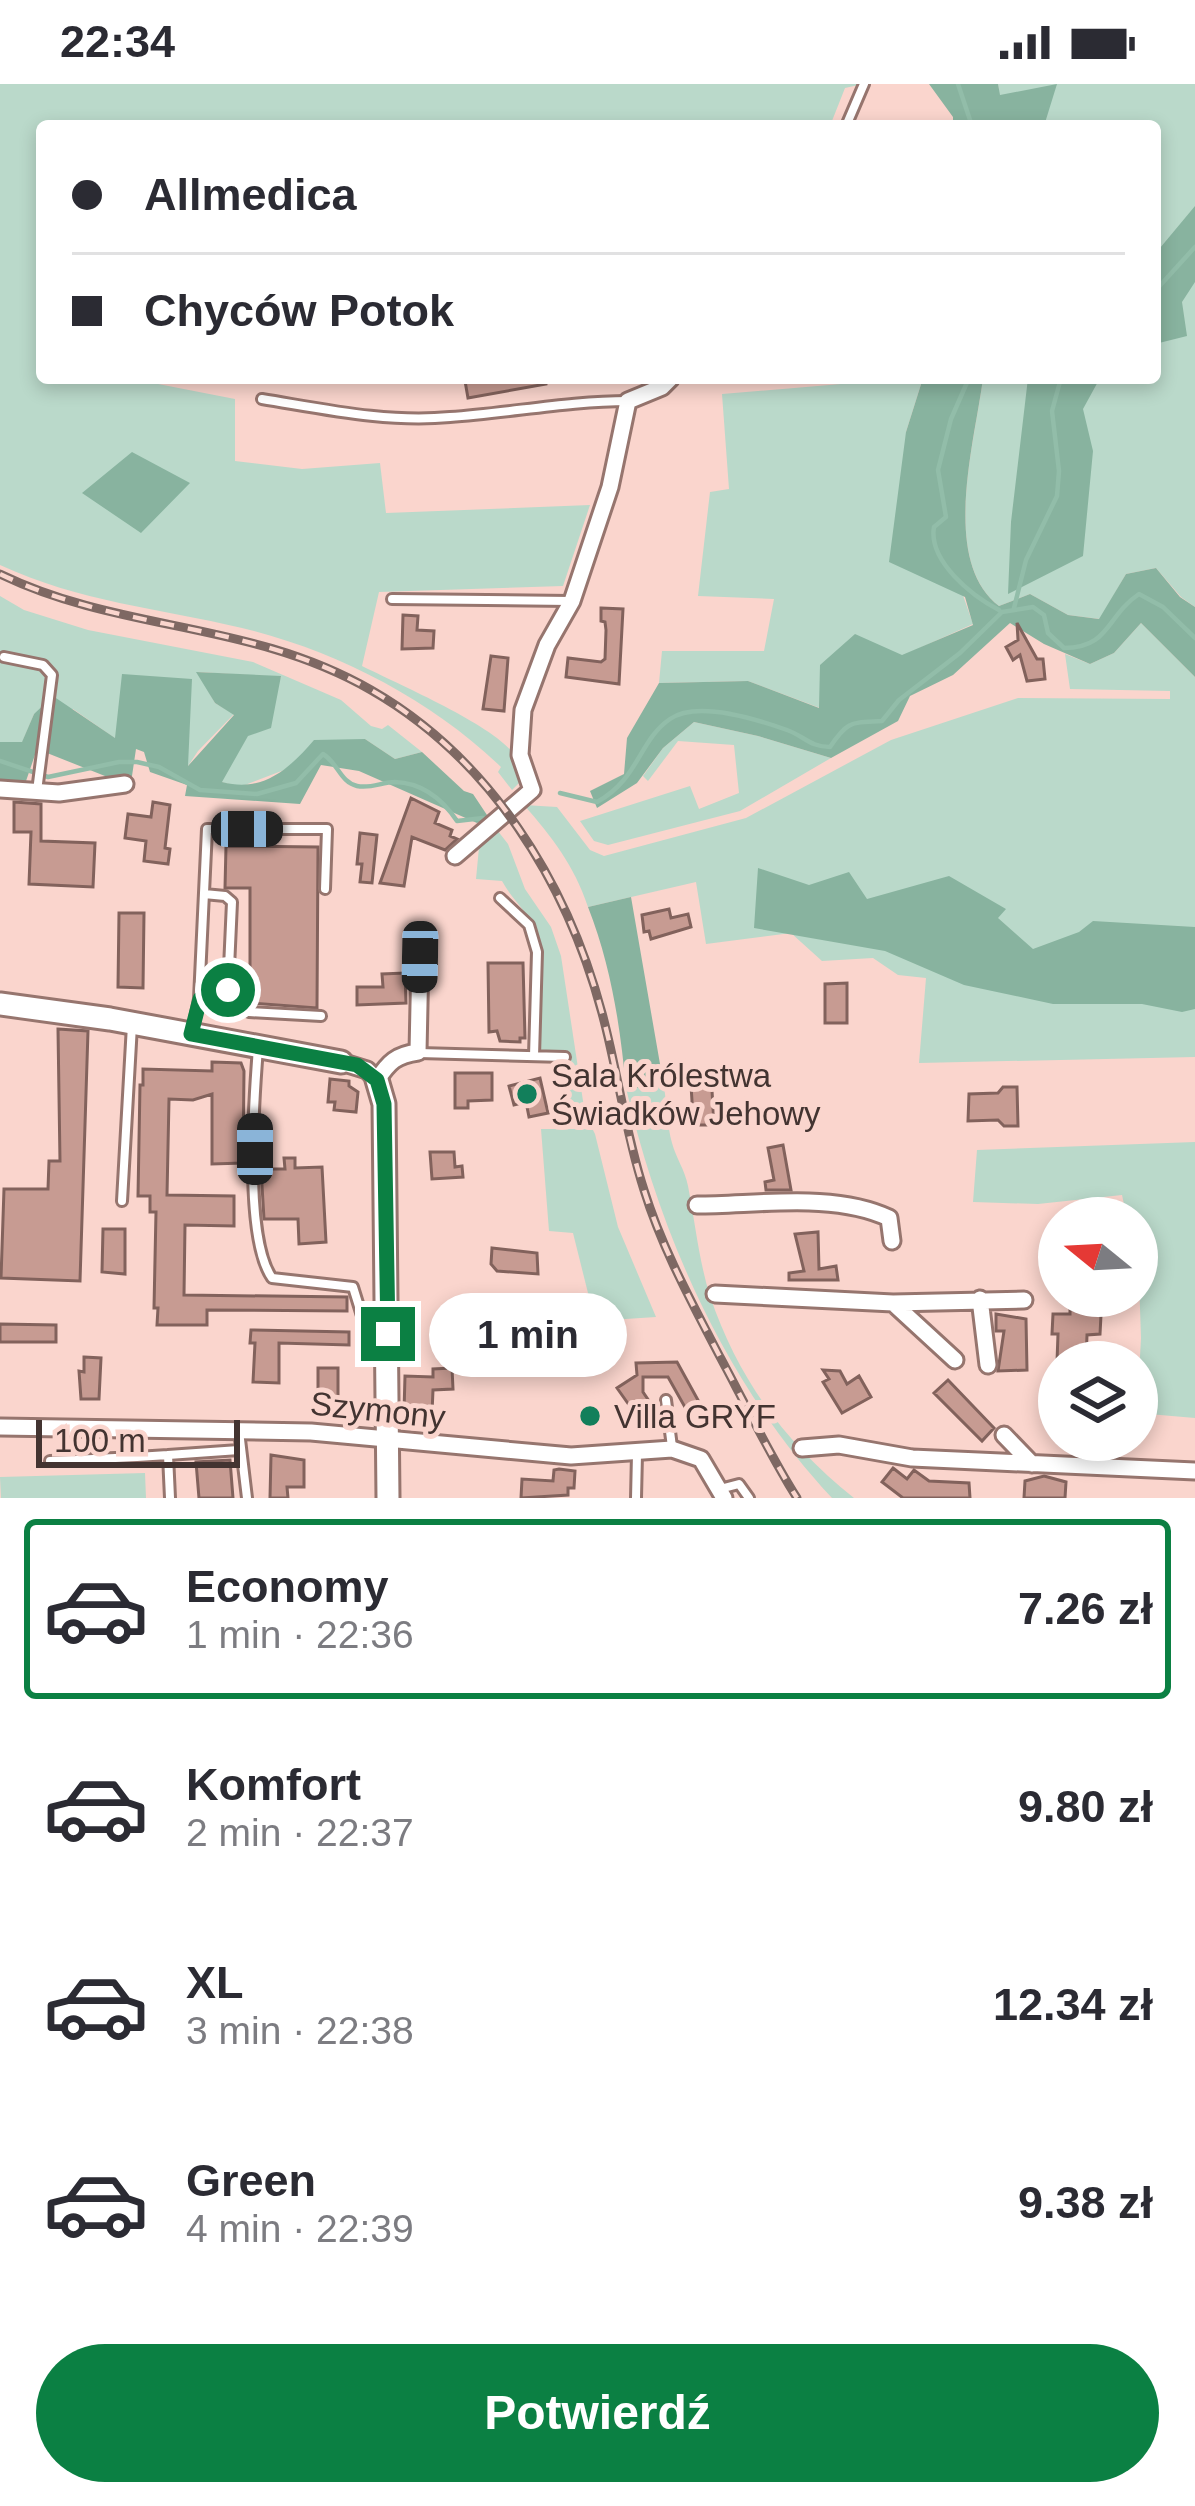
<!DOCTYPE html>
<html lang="pl">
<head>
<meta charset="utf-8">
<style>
	:root { --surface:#fff; --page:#f7f7f7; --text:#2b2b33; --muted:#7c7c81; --line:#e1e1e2; --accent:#0b8043 }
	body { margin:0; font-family:Helvetica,sans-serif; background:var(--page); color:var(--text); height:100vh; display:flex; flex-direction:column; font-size:45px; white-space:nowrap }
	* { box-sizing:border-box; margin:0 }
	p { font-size:39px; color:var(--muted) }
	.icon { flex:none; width:66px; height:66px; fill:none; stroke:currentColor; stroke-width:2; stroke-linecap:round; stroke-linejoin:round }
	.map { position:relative; height:1414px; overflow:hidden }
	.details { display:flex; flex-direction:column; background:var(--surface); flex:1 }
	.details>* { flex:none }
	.hud { position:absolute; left:36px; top:36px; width:1125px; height:264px; border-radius:12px; box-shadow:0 6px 18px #0003; display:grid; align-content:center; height:264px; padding:0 36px; background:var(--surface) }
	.needle { width:78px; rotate:288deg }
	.tools { position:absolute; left:1038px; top:1113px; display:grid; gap:24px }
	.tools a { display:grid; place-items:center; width:120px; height:120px; border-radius:50%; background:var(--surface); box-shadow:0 6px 18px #0003; font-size:60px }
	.scale { position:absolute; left:36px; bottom:30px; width:204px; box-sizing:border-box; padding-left:12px; border:6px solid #433431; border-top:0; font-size:33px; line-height:42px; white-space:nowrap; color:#433431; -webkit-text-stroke:9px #fad5cd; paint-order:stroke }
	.end { position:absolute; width:54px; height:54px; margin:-27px; border:15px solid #0b8043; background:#fff; box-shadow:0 0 0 6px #fff }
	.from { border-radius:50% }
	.bubble { position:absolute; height:84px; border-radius:42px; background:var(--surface); box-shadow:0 6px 18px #0003; font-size:39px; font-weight:600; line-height:84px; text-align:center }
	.car { position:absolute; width:36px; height:72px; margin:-36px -18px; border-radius:15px; box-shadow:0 0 9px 3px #0007; background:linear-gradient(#222 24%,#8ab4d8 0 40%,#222 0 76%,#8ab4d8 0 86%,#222 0) }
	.hud b { display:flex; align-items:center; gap:42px; height:114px; font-size:45px }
	.hud b+b { border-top:3px solid var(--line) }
	.hud i { width:30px; height:30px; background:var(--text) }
	ul { padding:21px 0 0; list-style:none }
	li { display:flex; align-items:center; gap:36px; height:180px; margin:0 24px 18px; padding:0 12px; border:6px solid transparent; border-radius:12px }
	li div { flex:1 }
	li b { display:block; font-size:45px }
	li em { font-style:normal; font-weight:600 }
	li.on { border-color:var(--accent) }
	li>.icon { width:108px; height:108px; stroke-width:1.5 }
	.cta { display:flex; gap:24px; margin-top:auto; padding:24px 36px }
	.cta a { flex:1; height:138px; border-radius:72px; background:var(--accent); color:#fff; font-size:48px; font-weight:600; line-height:138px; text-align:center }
	.status { display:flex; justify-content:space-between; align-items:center; height:84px; padding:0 60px; background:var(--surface); direction:ltr }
	.status svg { height:33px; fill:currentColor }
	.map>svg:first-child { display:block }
	.green { fill:#bad9ca }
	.forest { fill:#88b39f }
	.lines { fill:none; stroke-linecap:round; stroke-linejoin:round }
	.stream { stroke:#92bda9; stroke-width:4.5 }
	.building { fill:#c79b92; stroke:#82625c; stroke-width:3 }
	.service-casing { stroke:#96756e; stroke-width:14 }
	.minor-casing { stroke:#96756e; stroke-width:21 }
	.tertiary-casing { stroke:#96756e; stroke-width:27 }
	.service { stroke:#fff; stroke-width:8 }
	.minor { stroke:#fff; stroke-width:15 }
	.tertiary { stroke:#fff; stroke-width:21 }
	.rail-casing { stroke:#7e6863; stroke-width:9 }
	.rail { stroke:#fad5cd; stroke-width:4.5; stroke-dasharray:14; stroke-linecap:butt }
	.route { stroke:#0b8043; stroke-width:15 }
	.poi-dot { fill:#127f5b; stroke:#fad5cd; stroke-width:4.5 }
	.labels { text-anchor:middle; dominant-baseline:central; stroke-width:10; stroke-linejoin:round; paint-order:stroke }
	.poi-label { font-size:33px; fill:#433431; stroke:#fad5cd; text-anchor:start }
	.street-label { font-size:33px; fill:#433431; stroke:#fad5cd }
</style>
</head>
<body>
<div class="status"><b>22:34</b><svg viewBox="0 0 49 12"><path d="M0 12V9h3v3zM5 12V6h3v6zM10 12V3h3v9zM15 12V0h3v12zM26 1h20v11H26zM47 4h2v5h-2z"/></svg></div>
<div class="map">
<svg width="1195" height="1414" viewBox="0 0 1195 1414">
	<rect width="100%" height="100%" fill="#fad5cd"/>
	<path class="green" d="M 0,0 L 863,0 L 845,4 L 830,42 L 42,42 L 42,294 L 153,294 L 153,299 L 235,315 L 235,377 L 302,385 L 380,379 L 386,429 L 590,421 L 563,502 L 379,508 L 362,582 C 398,600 491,640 513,669 C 520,677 522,685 522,696 L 512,706 L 498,688 L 501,683 C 430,615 337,567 242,544 C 158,524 80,518 0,481 Z
		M 998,0 L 1195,0 L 1195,523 L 1181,513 L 1156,484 L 1126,490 L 1100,535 L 1068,531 L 1030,510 L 999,522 C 940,476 975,359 983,294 L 1155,294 L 1155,42 L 1043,42 L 999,11 Z
		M 842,294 L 923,294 L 906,348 L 973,540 L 902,572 L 820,624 L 748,597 L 659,599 L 662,567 L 764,567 L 774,515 L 698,512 L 710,408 L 729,405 L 722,310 L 841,300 Z
		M 0,512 L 24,526 L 88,546 L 253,578 L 341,616 L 371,642 L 382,645 L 388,641 L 422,668 L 395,675 L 365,655 L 240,703 L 221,698 L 281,593 L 198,588 L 215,619 L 234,630 L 198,667 L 186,685 L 191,595 L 116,655 L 73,625 L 34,630 L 22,659 L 0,658 Z
		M 1141,539 L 1195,593 L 1195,973 L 919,979 L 926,894 L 898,891 L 873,874 L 822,877 L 791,849 L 706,860 L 696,798 L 588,823 C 574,781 552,753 524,721 L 557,723 L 590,766 L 604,772 L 746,734 L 891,656 L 1018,614 L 1170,615 L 1170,607 L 1070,605 L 1065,570 L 1090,580 L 1114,569 Z
		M 694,638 L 758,652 L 831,674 L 740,727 L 608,761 L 594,757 L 580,737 L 690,702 L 699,725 L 739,709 L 734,661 L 678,657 L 648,697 L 643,692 L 663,664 Z
		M 494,742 L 508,760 L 525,805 L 551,843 L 561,872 L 585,1030 L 595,1050 L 618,1143 L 656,1233 L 595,1237 L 573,1149 L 549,1147 L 541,1045 L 575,1045 L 555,969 L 538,966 C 539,929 549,878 534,844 C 527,827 511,814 502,797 L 476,795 L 480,753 Z
		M 664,1003 C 667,1021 667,1042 672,1059 C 676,1074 685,1086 688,1102 C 695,1138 699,1177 710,1212 C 738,1295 786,1360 854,1414 L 832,1414 C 727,1302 660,1152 626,1004 Z
		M 1195,1058 L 1195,1334 L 1137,1329 L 1141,1254 L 1137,1134 L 1127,1134 L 1122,1111 L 1038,1120 L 973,1118 L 977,1066 Z
		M 145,1389 L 146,1414 L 1,1414 L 0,1393 Z"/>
	<path class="forest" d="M 929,0 L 998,0 L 1000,11 L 1057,0 L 1044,42 L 953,42 L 953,33 Z
		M 1195,122 L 1195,198 L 1182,218 L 1187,252 L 1155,260 L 1155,170 Z
		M 923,294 L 983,294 C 975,358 940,477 999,522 L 1030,510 L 1068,531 L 1099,535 L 1126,490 L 1156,484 L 1180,513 L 1195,523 L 1195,593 L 1141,539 L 1114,569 L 1090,580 L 1044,560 L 1010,539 L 953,591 L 910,612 L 898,637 L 831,674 L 758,652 L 694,638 L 663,664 L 637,699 L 597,724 L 590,707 L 624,690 L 627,654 L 659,599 L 748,597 L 819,624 L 820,581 L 855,550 L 902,571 L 973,541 L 965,513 L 889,478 L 906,348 Z
		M 1028,294 L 1100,294 L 1083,325 L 1093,367 L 1083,472 L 1008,510 L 1011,438 Z
		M 132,368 L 190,399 L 141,449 L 82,409 Z
		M 196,588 L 281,592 L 271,644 L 248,652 L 222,698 C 263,709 289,685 314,656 L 365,655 L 395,675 L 422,668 L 464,707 L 473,710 L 489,734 L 477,739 L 359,687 L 321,681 L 300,720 L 185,712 L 187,701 L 150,688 L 144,668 L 136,665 L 132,692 L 110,694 L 37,665 L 26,697 L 0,699 L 0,658 L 22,658 L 34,630 L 53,612 L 115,654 L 122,590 L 192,595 L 188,682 L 234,631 L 215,619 Z
		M 758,784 L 809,801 L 849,788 L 867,815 L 949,792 L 1006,825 L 998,834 L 1033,865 L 1079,848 L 1093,837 L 1195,843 L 1195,925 L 1182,928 L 1142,920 L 1053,920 L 964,901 L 885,867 L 754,844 Z
		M 631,813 L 664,1003 L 626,1004 C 620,940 611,882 588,823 Z"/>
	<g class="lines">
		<path class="stream" d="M 958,0 L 972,42
			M 1155,207 L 1195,163
			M 969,294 L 951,335 L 938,386 L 946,433 L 934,443 C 928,477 972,512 999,526
			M 1014,524 L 1026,476 L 1057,412 L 1059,387 L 1052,327 L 1061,294
			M 0,677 L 48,693 L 119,678 L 137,678 L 159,683 L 200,706 L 257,710 L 296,699 L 323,670 C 338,679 340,698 357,702 C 371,705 382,698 395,698 C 423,699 443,716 457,737 L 483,734
			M 560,709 L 597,718 C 639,695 639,656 670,635 C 697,616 759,636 787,646 C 804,652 810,663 830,663 C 848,636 851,639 882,637 L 899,616 L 960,569 L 1002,528 L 1033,523 L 1044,531 L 1048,549 L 1064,564 C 1110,564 1106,532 1139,510 L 1163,523 L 1195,554"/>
	</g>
	<path class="building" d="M 485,294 L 546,294 L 546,300 L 468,314 L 465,297 Z
		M 601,524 L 623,525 L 619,600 L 566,593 L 568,574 L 601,578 L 605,575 L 606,546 L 605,538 L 601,537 Z
		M 403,531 L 418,532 L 417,546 L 434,547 L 433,564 L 402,565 Z
		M 1017,539 L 1037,575 L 1043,575 L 1045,595 L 1027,597 L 1020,571 L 1013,576 L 1006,563 L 1018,556 Z
		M 491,572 L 508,574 L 504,627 L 483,625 Z
		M 411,714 L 439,728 L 435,739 L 452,746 L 450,752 L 457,755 L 445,766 L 412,753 L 404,802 L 380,799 Z
		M 14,718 L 41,720 L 41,757 L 95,759 L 93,803 L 29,800 L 31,748 L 14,748 Z
		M 153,718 L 170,721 L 165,764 L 170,765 L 168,780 L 144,777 L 146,757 L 125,754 L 128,730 L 151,733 Z
		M 360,749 L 377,751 L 372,799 L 360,798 L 362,780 L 357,780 Z
		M 226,762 L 318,763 L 317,924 L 250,919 L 250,804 L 225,804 Z
		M 669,825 L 671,834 L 688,830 L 691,843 L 651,855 L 649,847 L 644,848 L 642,831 Z
		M 119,829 L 144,829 L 143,904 L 118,903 Z
		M 488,879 L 523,879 L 525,954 L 520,954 L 520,958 L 500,957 L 497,947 L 489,948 Z
		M 405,889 L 406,919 L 357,921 L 357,903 L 383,903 L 382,890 Z
		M 847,899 L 847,939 L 825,939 L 825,900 Z
		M 58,945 L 88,947 L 80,1197 L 1,1194 L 4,1105 L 48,1105 L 49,1077 L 60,1077 Z
		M 212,978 L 241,979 L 244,987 L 243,1079 L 212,1080 L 212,1010 L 193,1016 L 169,1015 L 167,1111 L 234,1112 L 234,1142 L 185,1141 L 184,1211 L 347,1213 L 347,1227 L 207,1226 L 207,1241 L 157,1241 L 158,1224 L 154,1224 L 156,1128 L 150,1128 L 150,1112 L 138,1112 L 140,1001 L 143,1001 L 143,985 L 212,987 Z
		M 455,989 L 492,989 L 492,1016 L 468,1017 L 468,1024 L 455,1024 Z
		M 711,989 L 714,1041 L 699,1041 L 698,1033 L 693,1033 L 691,1001 L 696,1000 L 696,990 Z
		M 540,994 L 548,1029 L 529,1033 L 526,1018 L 514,1021 L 509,1002 Z
		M 330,995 L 349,997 L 349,1002 L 358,1008 L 356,1028 L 334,1026 L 335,1018 L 328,1018 Z
		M 1003,1003 L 1017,1003 L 1018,1042 L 1004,1042 L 998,1036 L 968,1037 L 969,1010 L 998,1009 Z
		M 783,1061 L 791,1106 L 766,1106 L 765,1098 L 774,1096 L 768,1064 Z
		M 430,1068 L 454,1068 L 455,1083 L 462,1082 L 463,1093 L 432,1095 Z
		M 284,1074 L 295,1074 L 295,1084 L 322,1083 L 326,1158 L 299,1160 L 298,1135 L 264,1135 L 261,1085 L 285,1085 Z
		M 103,1145 L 125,1145 L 125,1190 L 102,1188 Z
		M 818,1148 L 819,1185 L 836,1182 L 838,1196 L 789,1196 L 789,1189 L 804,1187 L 795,1150 Z
		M 492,1164 L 537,1169 L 538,1190 L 497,1187 L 491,1180 Z
		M 1070,1225 L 1101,1231 L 1100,1250 L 1087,1251 L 1086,1278 L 1057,1278 L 1058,1250 L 1052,1250 L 1053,1230 L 1070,1230 Z
		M 996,1230 L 1026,1235 L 1027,1286 L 998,1287 L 1004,1247 L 996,1247 Z
		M 0,1240 L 56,1241 L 56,1258 L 0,1258 Z
		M 251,1246 L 349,1248 L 349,1261 L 279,1259 L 279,1299 L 253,1298 L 255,1259 L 250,1259 Z
		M 84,1273 L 101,1274 L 99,1315 L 81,1315 L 79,1287 L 84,1288 Z
		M 677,1278 L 699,1318 L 686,1325 L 668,1293 L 643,1293 L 643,1308 L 649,1317 L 634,1328 L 617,1304 L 637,1291 L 636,1279 Z
		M 318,1284 L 338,1284 L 338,1322 L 318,1321 Z
		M 452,1284 L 453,1305 L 433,1306 L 432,1329 L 404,1328 L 405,1292 L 433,1293 L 433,1285 Z
		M 823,1286 L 840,1287 L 847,1300 L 859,1292 L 871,1313 L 842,1329 L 823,1298 L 829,1295 Z
		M 948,1296 L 994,1344 L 982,1357 L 934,1309 Z
		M 271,1371 L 304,1376 L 304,1403 L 287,1403 L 288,1414 L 270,1414 Z
		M 230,1376 L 233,1414 L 199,1414 L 196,1378 Z
		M 893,1384 L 907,1395 L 914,1386 L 929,1397 L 969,1399 L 970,1414 L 903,1414 L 882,1398 Z
		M 559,1385 L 575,1387 L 574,1404 L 568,1404 L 568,1411 L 521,1414 L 522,1395 L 553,1397 L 554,1386 Z
		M 1044,1392 L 1066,1398 L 1065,1414 L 1024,1414 L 1025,1397 Z"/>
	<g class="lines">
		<defs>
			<path id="service" d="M 846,42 L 864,0
				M 262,315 C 324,325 387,339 450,333 C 510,329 568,317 628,317
				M 392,515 L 570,517
				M 4,573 L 43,581 L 52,591 L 37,707
				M 204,810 L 225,812 L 232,818 L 228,906 L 223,916
				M 500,814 L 529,841 L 537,868 L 534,972
				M 199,915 L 223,916 L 249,928 L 321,932
				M 192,949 L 199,915 L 207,745 L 327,745 L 325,805
				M 258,964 C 254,1014 244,1154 272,1194 L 353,1203 L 362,1232 L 386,1232
				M 419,969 L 565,973
				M 122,1117 L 132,941
				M 666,1316 L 672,1363
				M 136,1346 L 137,1373 L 168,1371
				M 239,1347 L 247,1414
				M 50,1377 L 137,1373
				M 720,1405 L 739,1400 L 749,1414
				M 170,1414 L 168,1371 L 239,1366
				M 636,1414 L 637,1370"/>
			<path id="minor" d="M 0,705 L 59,709 L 125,700
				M 455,772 L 532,706 L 520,671 L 523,626 L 547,561 L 572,517 L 610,403 L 628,317 L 662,303 L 671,294
				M 341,978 L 367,986 L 377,996 C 389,978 396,971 418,968 L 420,873
				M 697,1121 C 757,1121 834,1108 889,1134 L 892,1157
				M 715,1210 L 893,1219 L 1024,1216
				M 980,1215 L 988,1281
				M 893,1219 L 955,1276
				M 0,1343 L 311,1348 L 571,1372 L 672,1365 L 701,1375 L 724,1414
				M 1004,1351 L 1032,1380
				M 802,1364 L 839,1361 L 912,1374 L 1195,1387"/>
			<path id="tertiary" d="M 0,920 L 110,935 L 341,978
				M 377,996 L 384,1020 L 388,1414"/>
		</defs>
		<use href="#service" class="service-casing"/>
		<use href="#minor" class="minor-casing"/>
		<use href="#tertiary" class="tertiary-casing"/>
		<use href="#service" class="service"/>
		<use href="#minor" class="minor"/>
		<use href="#tertiary" class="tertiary"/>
		<defs>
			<path id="rail" d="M 0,490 C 122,549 249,536 371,606 C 490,674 567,798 602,929 C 618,988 625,1048 644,1106 C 662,1164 691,1217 719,1271 C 745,1319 768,1368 797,1414"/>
		</defs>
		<use href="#rail" class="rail-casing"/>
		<use href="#rail" class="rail"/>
	</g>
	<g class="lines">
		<path class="route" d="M 228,906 L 223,916 L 200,915 L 191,950 L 357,981 L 377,996 L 384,1020 L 388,1250"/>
	</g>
	<g class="poi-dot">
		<circle cx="527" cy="1010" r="12"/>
		<circle cx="590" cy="1332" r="12"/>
	</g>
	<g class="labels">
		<g class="poi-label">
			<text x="551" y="991">Sala Królestwa<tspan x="551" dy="38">Świadków Jehowy</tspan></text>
			<text x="614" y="1332">Villa GRYF</text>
		</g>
		<g class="street-label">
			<text transform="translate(378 1326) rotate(6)">Szymony</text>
		</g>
	</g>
</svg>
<div class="tools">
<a><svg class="needle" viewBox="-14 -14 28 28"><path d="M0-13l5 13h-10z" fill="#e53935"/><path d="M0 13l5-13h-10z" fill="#7c7c81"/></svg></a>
<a><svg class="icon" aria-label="layers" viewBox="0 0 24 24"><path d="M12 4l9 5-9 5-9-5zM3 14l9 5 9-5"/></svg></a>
</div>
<div class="scale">100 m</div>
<i class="end from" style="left:228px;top:906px"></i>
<i class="end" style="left:388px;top:1250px"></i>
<div class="bubble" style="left:429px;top:1209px;width:198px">1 min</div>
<i class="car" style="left:247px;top:745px;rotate:90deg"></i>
<i class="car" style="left:420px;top:873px;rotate:181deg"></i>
<i class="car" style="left:255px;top:1065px;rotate:0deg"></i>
<div class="hud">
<b><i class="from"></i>Allmedica</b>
<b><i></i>Chyców Potok</b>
</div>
</div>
<section class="details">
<ul>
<li class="on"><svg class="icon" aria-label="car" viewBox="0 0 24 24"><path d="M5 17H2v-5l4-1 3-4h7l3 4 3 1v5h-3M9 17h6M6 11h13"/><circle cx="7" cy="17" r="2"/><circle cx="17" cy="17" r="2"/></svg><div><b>Economy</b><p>1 min · 22:36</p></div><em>7.26 zł</em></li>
<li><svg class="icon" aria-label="car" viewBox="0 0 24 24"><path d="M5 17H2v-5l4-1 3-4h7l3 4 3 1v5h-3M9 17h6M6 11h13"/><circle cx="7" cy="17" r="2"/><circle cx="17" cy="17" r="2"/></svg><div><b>Komfort</b><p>2 min · 22:37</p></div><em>9.80 zł</em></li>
<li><svg class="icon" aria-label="car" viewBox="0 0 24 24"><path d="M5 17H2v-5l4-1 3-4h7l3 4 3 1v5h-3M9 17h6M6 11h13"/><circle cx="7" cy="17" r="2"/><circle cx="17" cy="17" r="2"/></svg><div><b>XL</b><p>3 min · 22:38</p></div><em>12.34 zł</em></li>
<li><svg class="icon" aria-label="car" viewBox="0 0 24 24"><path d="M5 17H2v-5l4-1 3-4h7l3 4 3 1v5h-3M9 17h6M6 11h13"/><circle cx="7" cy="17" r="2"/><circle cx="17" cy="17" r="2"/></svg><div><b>Green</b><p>4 min · 22:39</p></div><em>9.38 zł</em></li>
</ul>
<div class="cta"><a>Potwierdź</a></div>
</section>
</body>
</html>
